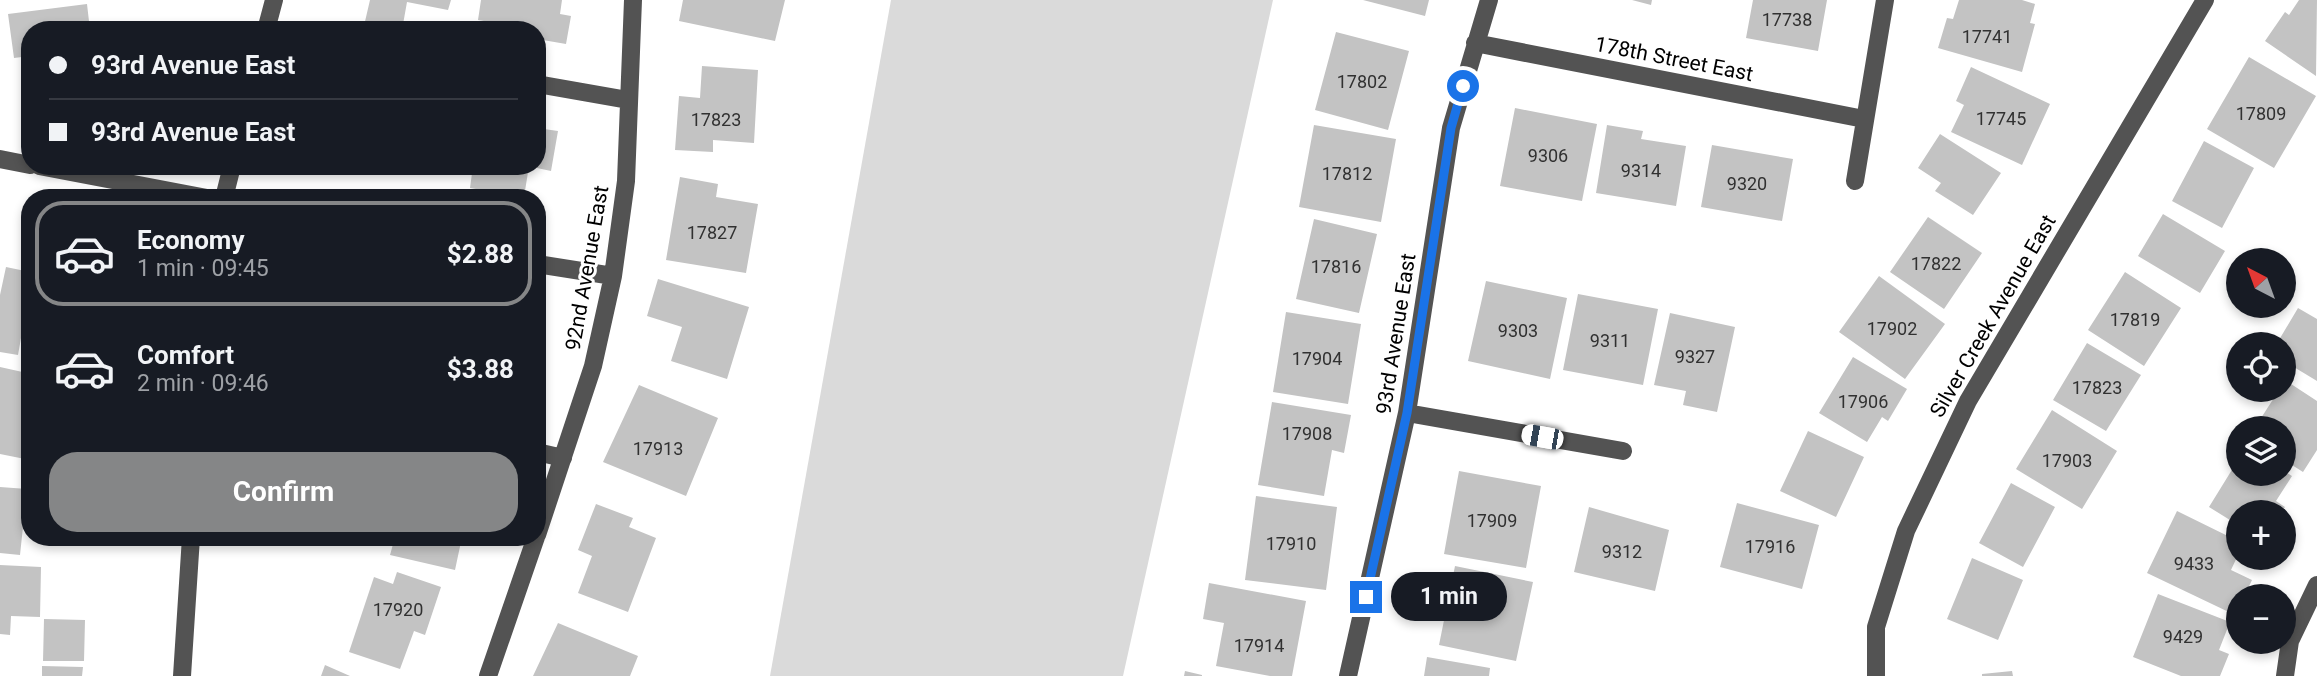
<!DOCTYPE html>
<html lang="en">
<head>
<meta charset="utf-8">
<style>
	:root { --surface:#171b24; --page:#242831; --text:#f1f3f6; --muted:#9ea1a6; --line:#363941; --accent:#858687 }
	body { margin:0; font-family:Roboto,sans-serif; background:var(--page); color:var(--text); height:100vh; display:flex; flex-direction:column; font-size:26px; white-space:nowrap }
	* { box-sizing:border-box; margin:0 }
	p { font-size:23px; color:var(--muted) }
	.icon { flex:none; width:38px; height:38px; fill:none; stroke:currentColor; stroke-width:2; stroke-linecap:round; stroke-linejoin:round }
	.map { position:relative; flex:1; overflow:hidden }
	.side { position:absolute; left:21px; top:189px; width:525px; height:357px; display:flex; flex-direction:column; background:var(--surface); border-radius:28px; box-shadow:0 4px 10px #0003 }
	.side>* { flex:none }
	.top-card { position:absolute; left:21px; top:21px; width:525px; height:154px; border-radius:28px; box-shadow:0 4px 10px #0003; display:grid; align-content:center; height:154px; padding:0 28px; background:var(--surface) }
	.needle { width:46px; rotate:319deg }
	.controls { position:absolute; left:2226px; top:248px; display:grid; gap:14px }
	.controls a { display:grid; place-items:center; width:70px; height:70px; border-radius:50%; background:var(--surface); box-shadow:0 4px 10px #0003; font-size:35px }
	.end { position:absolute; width:32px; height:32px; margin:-16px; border:9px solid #1a73e8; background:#fff; box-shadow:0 0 0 4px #fff }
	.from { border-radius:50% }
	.bubble { position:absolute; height:49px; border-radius:24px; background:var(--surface); box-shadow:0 4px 10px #0003; font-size:23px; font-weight:700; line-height:49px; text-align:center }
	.car { position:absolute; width:21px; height:42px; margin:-21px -10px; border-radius:9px; box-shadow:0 0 5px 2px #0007; background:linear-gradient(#fff 24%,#345 0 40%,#fff 0 76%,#345 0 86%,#fff 0) }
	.top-card b { display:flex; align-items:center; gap:24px; height:66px; font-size:26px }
	.top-card b+b { border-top:2px solid var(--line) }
	.top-card i { width:18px; height:18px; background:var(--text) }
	ul { padding:12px 0 0; list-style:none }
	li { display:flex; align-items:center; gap:21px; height:105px; margin:0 14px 10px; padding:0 14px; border:4px solid transparent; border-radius:28px }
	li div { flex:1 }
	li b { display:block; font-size:26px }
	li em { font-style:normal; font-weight:700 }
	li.current { border-color:var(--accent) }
	li>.icon { width:63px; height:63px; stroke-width:1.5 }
	.action { display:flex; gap:14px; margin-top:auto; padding:14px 28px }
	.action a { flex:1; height:80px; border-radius:28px; background:var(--accent); color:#fff; font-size:28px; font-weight:700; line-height:80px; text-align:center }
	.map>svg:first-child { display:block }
	.green { fill:#dadada }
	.building { fill:#c3c3c3 }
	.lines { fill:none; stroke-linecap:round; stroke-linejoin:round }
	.minor { stroke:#535353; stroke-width:18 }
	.route { stroke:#1a73e8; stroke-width:9 }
	.labels { text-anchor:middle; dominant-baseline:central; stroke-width:6; stroke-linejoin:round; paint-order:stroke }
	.number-label { font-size:18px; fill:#313131 }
	.street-label { font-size:21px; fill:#000; stroke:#fff }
</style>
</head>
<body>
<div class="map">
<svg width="2317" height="676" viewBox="0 0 2317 676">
	<rect width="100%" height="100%" fill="#fff"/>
	<path class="green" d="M 891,0 L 1273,0 L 1123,676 L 770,676 Z"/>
	<path class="building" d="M 370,0 L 451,0 L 448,10 L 407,2 L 402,30 L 363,30 Z
		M 481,0 L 562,0 L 560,14 L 571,16 L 566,44 L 537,39 L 537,30 L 478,20 Z
		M 683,0 L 785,0 L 775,41 L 679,21 Z
		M 1363,0 L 1429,0 L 1425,16 Z
		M 1632,0 L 1652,0 L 1651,5 Z
		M 1753,0 L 1827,0 L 1818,51 L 1746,38 Z
		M 1959,0 L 2022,0 L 2035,4 L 2030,23 L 2035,24 L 2022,72 L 1938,48 L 1947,18 L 1953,19 Z
		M 2299,0 L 2317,0 L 2316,76 L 2265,41 L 2285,12 L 2289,15 Z
		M 87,4 L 90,30 L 30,30 L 30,87 L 26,87 L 22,57 L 14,58 L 8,14 Z
		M 1336,32 L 1409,51 L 1388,130 L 1315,110 Z
		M 2249,57 L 2316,96 L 2274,168 L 2207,129 Z
		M 702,66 L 758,70 L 754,143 L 713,140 L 713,152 L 675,150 L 679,96 L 700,98 Z
		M 1971,67 L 2050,104 L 2022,165 L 1951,132 L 1964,105 L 1956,101 Z
		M 1515,108 L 1597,124 L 1582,201 L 1500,186 Z
		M 1314,125 L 1396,139 L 1381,222 L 1299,207 Z
		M 1607,125 L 1643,131 L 1641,139 L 1686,146 L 1676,206 L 1596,193 Z
		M 537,128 L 558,131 L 551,171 L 537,168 Z
		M 1940,134 L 2001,173 L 1973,215 L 1935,191 L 1941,183 L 1918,168 Z
		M 2204,141 L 2254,168 L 2222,228 L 2172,201 Z
		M 1712,145 L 1793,159 L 1782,221 L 1701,207 Z
		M 473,166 L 529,166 L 524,197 L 470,188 Z
		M 680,177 L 718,184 L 716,197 L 758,204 L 746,273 L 666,260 Z
		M 2163,214 L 2225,251 L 2200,293 L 2138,256 Z
		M 1928,217 L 1982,253 L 1944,309 L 1890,272 Z
		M 1314,219 L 1377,234 L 1359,313 L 1296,299 Z
		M 6,267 L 30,272 L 30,340 L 21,338 L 18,355 L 0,352 L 0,295 Z
		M 2125,272 L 2181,308 L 2144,366 L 2088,330 Z
		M 1879,276 L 1945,324 L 1905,379 L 1839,332 Z
		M 658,279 L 749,307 L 727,379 L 671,361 L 682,327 L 647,316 Z
		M 1486,281 L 1567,298 L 1550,379 L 1468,361 Z
		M 1578,294 L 1658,309 L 1643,385 L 1563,370 Z
		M 2298,308 L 2317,319 L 2317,381 L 2284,361 L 2284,345 L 2276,345 Z
		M 1286,312 L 1361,324 L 1348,404 L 1273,392 Z
		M 1670,313 L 1735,327 L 1717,412 L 1683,405 L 1686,391 L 1654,385 Z
		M 2087,343 L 2141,375 L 2106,431 L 2053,400 Z
		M 1853,357 L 1907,389 L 1888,421 L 1882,417 L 1867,442 L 1819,413 Z
		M 0,367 L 27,373 L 24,388 L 30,389 L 30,460 L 0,454 Z
		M 2285,380 L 2317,401 L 2317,450 L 2303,472 L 2284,460 L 2284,429 L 2254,429 L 2279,390 L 2284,390 Z
		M 639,385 L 718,418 L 686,496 L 603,462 Z
		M 1272,402 L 1351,415 L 1344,453 L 1332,450 L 1324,496 L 1258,485 Z
		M 2052,410 L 2117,451 L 2082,509 L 2016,469 Z
		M 1808,431 L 1864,457 L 1836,517 L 1780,491 Z
		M 2238,460 L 2238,474 L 2284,474 L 2284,471 L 2292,476 L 2276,501 L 2285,507 L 2281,513 L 2238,513 L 2238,525 L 2209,507 Z
		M 1459,471 L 1541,486 L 1526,568 L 1444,554 Z
		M 2011,483 L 2055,507 L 2023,567 L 1979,543 Z
		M 0,487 L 27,489 L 20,555 L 0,553 Z
		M 1256,496 L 1337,507 L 1326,590 L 1245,580 Z
		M 1737,503 L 1819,525 L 1802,589 L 1720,567 Z
		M 596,504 L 633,518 L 629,527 L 656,538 L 628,612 L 578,593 L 592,556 L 578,550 Z
		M 1589,507 L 1669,530 L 1655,591 L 1574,572 Z
		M 2177,511 L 2238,541 L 2238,555 L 2231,570 L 2252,580 L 2244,597 L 2238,597 L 2235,615 L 2147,573 Z
		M 395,537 L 462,537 L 455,570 L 390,555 Z
		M 1972,558 L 2023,580 L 1998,640 L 1947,619 Z
		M 0,565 L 41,567 L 40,617 L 11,616 L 10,635 L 0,634 Z
		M 1455,566 L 1533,582 L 1516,661 L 1439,645 Z
		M 397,572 L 441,587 L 425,635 L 414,631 L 400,669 L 349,652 L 374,577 L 393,584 Z
		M 1209,583 L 1306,601 L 1292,676 L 1270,676 L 1216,666 L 1224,623 L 1203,619 Z
		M 2158,594 L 2230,622 L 2219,650 L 2229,654 L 2220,676 L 2181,676 L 2133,657 Z
		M 44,619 L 85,620 L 84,661 L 43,661 Z
		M 558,623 L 638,656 L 630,676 L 533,676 Z
		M 1427,657 L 1490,668 L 1489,676 L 1424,676 Z
		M 325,665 L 350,676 L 321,676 Z
		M 42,666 L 83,667 L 82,676 L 42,676 Z
		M 1185,671 L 1202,675 L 1202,676 L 1184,676 Z
		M 2012,671 L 2013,676 L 1982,676 L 1982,674 Z"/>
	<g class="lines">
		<path class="minor" d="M 266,30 L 274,0
			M 1475,43 L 1864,119
			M 537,84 L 628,100
			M 0,159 L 30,165
			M 39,166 L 207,198
			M 1855,181 L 1885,0
			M 224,198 L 232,166
			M 537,264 L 613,276
			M 1407,413 L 1623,451
			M 537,452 L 563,458
			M 537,535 L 593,366 L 613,276 L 626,181 L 633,0
			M 182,676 L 191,537
			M 488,676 L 536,537
			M 1348,676 L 1407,413 L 1451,128 L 1489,0
			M 1876,676 L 1876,627 L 1906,531 L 1968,401 L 2205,0
			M 2285,676 L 2290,641 L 2317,585"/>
	</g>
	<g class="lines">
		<path class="route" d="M 1366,597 L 1407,413 L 1451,128 L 1463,86"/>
	</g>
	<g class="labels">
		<g class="number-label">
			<text x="1787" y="19">17738</text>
			<text x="1987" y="36">17741</text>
			<text x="1362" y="81">17802</text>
			<text x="2261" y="113">17809</text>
			<text x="2001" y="118">17745</text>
			<text x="716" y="119">17823</text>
			<text x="1548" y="155">9306</text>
			<text x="1641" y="170">9314</text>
			<text x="1347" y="173">17812</text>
			<text x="1747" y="183">9320</text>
			<text x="712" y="232">17827</text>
			<text x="1936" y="263">17822</text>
			<text x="1336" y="266">17816</text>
			<text x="2135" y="319">17819</text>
			<text x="1892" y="328">17902</text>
			<text x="1518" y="330">9303</text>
			<text x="1610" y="340">9311</text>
			<text x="1695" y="356">9327</text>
			<text x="1317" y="358">17904</text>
			<text x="2097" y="387">17823</text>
			<text x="1863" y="401">17906</text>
			<text x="1307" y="433">17908</text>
			<text x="658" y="448">17913</text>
			<text x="2067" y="460">17903</text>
			<text x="1492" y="520">17909</text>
			<text x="1291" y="543">17910</text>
			<text x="1770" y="546">17916</text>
			<text x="1622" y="551">9312</text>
			<text x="2194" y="563">9433</text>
			<text x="398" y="609">17920</text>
			<text x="2183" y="636">9429</text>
			<text x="1259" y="645">17914</text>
		</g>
		<g class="street-label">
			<text transform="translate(1674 59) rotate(11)">178th Street East</text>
			<text transform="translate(587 268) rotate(-80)">92nd Avenue East</text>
			<text transform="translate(1993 316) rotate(-60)">Silver Creek Avenue East</text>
			<text transform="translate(1396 334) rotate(-81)">93rd Avenue East</text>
		</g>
	</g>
</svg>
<div class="controls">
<a><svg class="needle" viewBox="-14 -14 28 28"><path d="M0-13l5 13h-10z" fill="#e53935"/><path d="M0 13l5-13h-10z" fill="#9ea1a6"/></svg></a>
<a><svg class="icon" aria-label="locate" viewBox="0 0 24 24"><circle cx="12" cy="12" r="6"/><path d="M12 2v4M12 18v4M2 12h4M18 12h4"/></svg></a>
<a><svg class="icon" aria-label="layers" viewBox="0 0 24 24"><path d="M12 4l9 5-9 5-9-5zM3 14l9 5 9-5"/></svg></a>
<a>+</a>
<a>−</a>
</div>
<i class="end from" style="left:1463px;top:86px"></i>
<i class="end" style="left:1366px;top:597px"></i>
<div class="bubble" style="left:1391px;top:572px;width:116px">1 min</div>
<i class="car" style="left:1542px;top:437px;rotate:280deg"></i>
<div class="top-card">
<b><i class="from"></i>93rd Avenue East</b>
<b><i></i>93rd Avenue East</b>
</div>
<section class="side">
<ul>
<li class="current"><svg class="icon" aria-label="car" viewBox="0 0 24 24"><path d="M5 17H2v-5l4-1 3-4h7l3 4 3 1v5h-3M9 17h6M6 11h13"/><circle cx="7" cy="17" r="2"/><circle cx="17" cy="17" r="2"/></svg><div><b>Economy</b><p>1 min · 09:45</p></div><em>$2.88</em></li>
<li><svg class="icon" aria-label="car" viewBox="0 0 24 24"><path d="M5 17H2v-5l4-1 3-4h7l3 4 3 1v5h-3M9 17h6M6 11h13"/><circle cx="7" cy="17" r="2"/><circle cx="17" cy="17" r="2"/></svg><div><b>Comfort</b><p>2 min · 09:46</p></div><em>$3.88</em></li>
</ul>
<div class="action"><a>Confirm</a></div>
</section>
</div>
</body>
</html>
